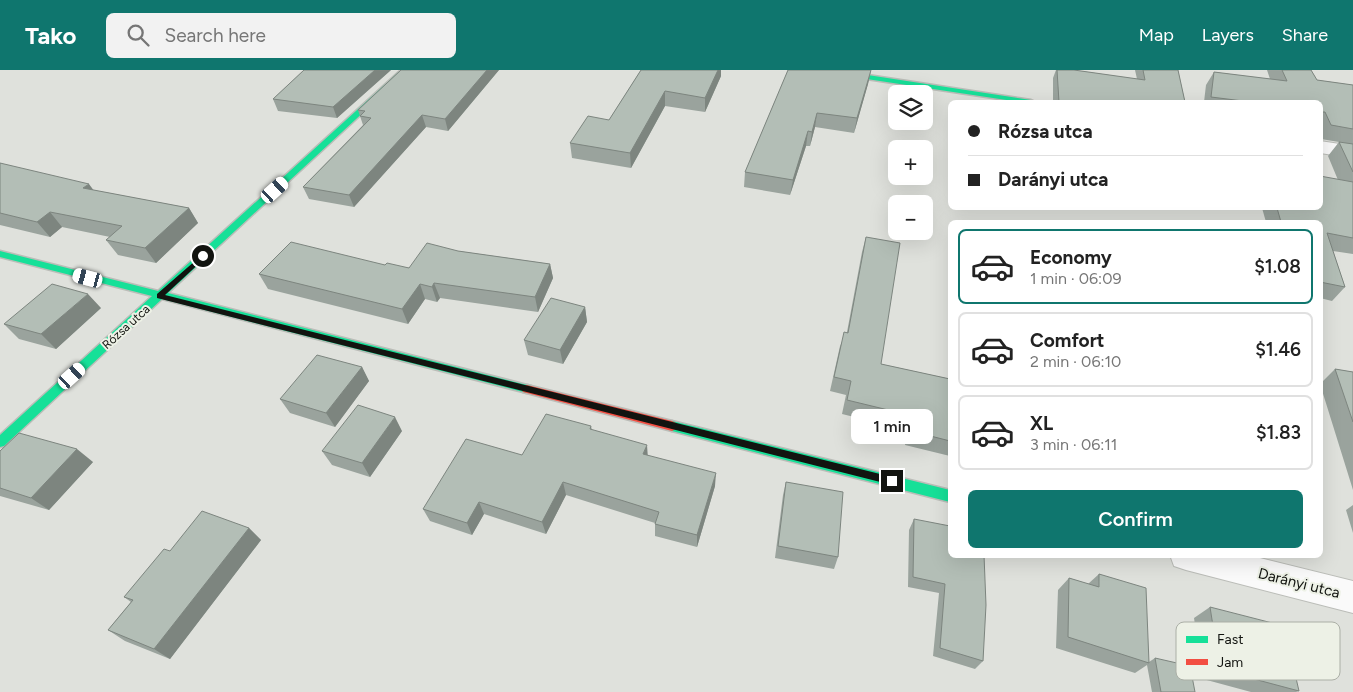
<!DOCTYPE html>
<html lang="en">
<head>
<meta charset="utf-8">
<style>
	:root { --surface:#fff; --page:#f2f2f2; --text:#222; --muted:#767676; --line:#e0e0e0; --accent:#0f766e }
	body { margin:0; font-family:Figtree,sans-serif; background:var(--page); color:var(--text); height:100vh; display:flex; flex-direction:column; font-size:19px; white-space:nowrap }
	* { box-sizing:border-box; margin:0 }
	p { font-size:16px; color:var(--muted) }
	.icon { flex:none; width:28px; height:28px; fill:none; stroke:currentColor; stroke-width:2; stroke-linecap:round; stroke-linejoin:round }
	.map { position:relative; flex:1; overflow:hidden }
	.details { position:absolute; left:948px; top:150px; width:375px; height:338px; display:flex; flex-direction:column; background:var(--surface); border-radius:8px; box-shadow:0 5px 20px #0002 }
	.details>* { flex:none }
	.top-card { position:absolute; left:948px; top:30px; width:375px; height:110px; border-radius:8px; box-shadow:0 5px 20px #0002; display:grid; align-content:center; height:110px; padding:0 20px; background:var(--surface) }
	.tools { position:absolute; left:888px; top:15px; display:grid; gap:10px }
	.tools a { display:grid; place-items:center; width:45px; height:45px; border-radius:8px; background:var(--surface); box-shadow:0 5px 20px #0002; font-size:25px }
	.end { position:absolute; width:22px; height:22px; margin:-11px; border:6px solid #121410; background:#fff; box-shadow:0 0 0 2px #fff }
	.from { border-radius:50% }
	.bubble { position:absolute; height:35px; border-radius:8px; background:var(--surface); box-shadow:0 5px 20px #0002; font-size:16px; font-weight:600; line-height:35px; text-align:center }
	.car { position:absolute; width:15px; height:30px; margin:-15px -8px; border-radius:6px; box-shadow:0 0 4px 1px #0007; background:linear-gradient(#fff 24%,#345 0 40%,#fff 0 76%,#345 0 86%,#fff 0) }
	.top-card b { display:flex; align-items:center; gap:18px; height:48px; font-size:19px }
	.top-card b+b { border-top:1px solid var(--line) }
	.top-card i { width:12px; height:12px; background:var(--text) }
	ul { padding:9px 0 0; list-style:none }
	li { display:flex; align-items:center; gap:15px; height:75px; margin:0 10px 8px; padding:0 10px; border:2px solid var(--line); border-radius:8px }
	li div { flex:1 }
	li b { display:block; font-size:19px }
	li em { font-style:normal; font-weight:600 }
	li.current { border-color:var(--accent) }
	li>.icon { width:45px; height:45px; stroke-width:1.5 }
	.cta { display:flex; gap:10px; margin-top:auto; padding:10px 20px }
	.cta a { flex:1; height:58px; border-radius:8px; background:var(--accent); color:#fff; font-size:20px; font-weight:600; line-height:58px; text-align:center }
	header { display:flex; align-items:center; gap:30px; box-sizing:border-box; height:70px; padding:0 25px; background:var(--accent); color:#fff }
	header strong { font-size:24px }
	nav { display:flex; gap:28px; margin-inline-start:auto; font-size:18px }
	.search { width:350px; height:45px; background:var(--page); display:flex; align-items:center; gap:12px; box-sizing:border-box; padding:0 18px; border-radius:8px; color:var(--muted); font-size:19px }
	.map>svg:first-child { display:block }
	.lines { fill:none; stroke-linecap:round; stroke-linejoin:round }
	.street-casing { stroke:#bbbdb8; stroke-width:2 }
	.fast-casing { stroke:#bbbdb8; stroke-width:3 }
	.jam-casing { stroke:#bbbdb8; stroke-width:3 }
	.street { fill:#fafafa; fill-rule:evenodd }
	.fast { fill:#16e098; fill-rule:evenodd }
	.jam { fill:#f24e42; fill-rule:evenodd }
	.wall { fill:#9aa39d }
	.shaded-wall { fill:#7d857f }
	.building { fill:#b3beb6; stroke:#7d857f }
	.route { fill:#121410 }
	.labels { text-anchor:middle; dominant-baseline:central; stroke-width:4; stroke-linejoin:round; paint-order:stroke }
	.street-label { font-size:12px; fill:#121410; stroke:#edf1e6 }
	.near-street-label { font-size:15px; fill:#121410; stroke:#edf1e6 }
	.key { fill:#edf1e6; stroke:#abafa6; stroke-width:1 }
	.key-label { font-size:14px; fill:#121410 }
</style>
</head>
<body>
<header>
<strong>Tako</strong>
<div class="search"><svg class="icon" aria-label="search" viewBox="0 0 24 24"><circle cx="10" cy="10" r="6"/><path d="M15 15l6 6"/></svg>Search here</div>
<nav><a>Map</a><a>Layers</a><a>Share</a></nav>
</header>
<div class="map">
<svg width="1353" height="622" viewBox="0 0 1353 622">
	<rect width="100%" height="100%" fill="#dfe1dc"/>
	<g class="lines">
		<defs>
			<path id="street" d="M 1320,71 L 1353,76 L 1353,88 L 1320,83 Z
				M 1170,485 L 1248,485 L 1353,511 L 1353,543 L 1186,500 L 1174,496 Z"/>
			<path id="fast" d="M 401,0 L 409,0 L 168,223 L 527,315 L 531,316 L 533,319 L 531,322 L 527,323 L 162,229 L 4,376 L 0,377 L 0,365 L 152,226 L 0,187 L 0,181 L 158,221 Z
				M 816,0 L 835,0 L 1031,30 L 1035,32 L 1019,32 L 820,2 Z
				M 672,351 L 950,420 L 950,432 L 672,361 L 668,359 L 666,356 L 668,353 Z"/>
			<path id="jam" d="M 527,315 L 672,351 L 676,353 L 678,356 L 676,359 L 672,361 L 523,322 L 521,319 L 523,316 Z"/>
		</defs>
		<use href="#street" class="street-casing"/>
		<use href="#fast" class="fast-casing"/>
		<use href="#jam" class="jam-casing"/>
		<use href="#street" class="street"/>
		<use href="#fast" class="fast"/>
		<use href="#jam" class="jam"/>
	</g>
	<path class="wall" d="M 304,0 L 391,0 L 337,48 L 278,41 L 273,29 Z
		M 401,0 L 499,0 L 448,61 L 426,57 L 354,137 L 309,129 L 303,117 L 363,55 L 358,40 Z
		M 641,0 L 721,0 L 721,6 L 705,42 L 665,36 L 631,98 L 572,88 L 570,73 L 609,50 Z
		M 788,0 L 872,0 L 871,0 L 868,14 L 854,63 L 815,57 L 810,76 L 806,76 L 790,125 L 744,117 L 745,102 Z
		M 1056,0 L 1074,0 L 1137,9 L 1135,0 L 1178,0 L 1185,32 L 1053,32 L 1053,8 Z
		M 1267,0 L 1311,0 L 1317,10 L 1353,15 L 1353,184 L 1333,181 L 1345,217 L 1332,231 L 1320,228 L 1320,152 L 1266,152 L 1262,138 L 1320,138 L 1338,110 L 1328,86 L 1339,72 L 1321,69 L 1320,32 L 1204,32 L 1206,15 L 1214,2 L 1270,9 Z
		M 0,93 L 93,120 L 189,138 L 198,153 L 156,193 L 118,185 L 106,170 L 110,167 L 62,157 L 50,167 L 0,155 Z
		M 866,167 L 881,294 L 950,309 L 950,386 L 905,375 L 907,360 L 842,344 L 846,325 L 830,321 L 840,276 L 847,262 L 862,182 Z
		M 458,181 L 550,194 L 553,208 L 538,242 L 440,228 L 437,232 L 425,229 L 408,254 L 268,219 L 259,204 L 385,195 L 409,198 Z
		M 585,237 L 587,252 L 563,294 L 528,285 L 524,270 Z
		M 101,238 L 56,279 L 19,269 L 4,254 Z
		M 362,297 L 369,311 L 335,357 L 290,343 L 280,329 Z
		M 1335,299 L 1353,302 L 1353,420 L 1320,314 Z
		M 591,356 L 592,360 L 715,416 L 697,477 L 655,466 L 655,453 L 566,425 L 546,464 L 484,444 L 472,465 L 430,451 L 423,439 L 522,385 Z
		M 402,361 L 370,407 L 332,395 L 322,381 Z
		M 0,381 L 93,392 L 49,440 L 0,426 Z
		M 786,412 L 838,487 L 834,499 L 775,488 L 783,425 Z
		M 1353,435 L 1353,463 L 1346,440 Z
		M 914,449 L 983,591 L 975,599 L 933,586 L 939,523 L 908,517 L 909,460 Z
		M 249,458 L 261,470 L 170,589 L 125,571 L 108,560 L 131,532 L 124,527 L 170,481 Z
		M 1099,504 L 1149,592 L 1155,588 L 1195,622 L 1152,622 L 1147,595 L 1135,603 L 1056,578 L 1058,520 L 1069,508 L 1088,514 Z
		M 1210,537 L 1299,621 L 1296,622 L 1251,622 L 1203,609 L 1194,548 Z"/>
	<path class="shaded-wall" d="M 375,0 L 391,0 L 337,48 L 333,37 Z
		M 487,0 L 499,0 L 448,61 L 445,49 Z
		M 718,0 L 721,0 L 721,6 L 705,42 L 705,28 Z
		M 871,0 L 868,14 L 854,63 L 857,48 Z
		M 665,21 L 665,36 L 631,98 L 630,83 Z
		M 817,43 L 815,57 L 810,76 L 812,62 Z
		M 422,45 L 426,57 L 354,137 L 349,125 Z
		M 808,61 L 806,76 L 790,125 L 793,110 Z
		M 89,114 L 100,129 L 83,118 Z
		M 189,138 L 198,153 L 156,193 L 145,178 Z
		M 50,142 L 62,157 L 50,167 L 37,152 Z
		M 550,194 L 553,208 L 538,242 L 535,227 Z
		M 434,213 L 440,228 L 437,232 L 432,217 Z
		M 420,214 L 425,229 L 408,254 L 402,239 Z
		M 88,224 L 101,238 L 56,279 L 41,264 Z
		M 585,237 L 587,252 L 563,294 L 560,280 Z
		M 362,297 L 369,311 L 335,357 L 326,343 Z
		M 395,347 L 402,361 L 370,407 L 362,393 Z
		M 647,375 L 648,389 L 643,384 Z
		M 77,379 L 93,392 L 49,440 L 31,428 Z
		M 716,403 L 715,416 L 697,477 L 697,465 Z
		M 563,412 L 566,425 L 546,464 L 542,452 Z
		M 479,432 L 484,444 L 472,465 L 467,453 Z
		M 249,458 L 261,470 L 170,589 L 154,579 Z"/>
	<path class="building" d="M 304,0 L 375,0 L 333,37 L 273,29 Z
		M 401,0 L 487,0 L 445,49 L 422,45 L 349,125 L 303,117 L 371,48 L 360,46 L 365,41 L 358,40 Z
		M 641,0 L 718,0 L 705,28 L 665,21 L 630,83 L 570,73 L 588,46 L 609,50 Z
		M 788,0 L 871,0 L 857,48 L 817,43 L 812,62 L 808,61 L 793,110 L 745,102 Z
		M 1057,0 L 1074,0 L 1145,10 L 1143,0 L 1178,0 L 1185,32 L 1059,32 Z
		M 1282,0 L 1311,0 L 1317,10 L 1353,15 L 1353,59 L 1331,55 L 1325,42 L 1320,42 L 1320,32 L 1251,32 L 1211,27 L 1214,2 L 1287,11 Z
		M 1339,72 L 1353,74 L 1353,102 Z
		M 0,93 L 89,114 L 83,118 L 189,138 L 145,178 L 106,170 L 122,156 L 50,142 L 37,152 L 0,143 Z
		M 1320,106 L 1353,112 L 1353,168 L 1327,163 L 1345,217 L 1320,212 L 1320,152 L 1281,152 L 1277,138 L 1320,138 Z
		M 866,167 L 900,173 L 881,294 L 950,309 L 950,371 L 911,361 L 913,346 L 847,330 L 851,311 L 834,307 L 844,262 L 848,263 Z
		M 291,172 L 385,195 L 387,193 L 409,198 L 427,173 L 458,181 L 550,194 L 535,227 L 434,213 L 432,217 L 420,214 L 402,239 L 259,204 Z
		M 52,214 L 88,224 L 41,264 L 4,254 Z
		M 551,228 L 585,237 L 560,280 L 524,270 Z
		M 317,285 L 362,297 L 326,343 L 280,329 Z
		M 1335,299 L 1353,302 L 1353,352 Z
		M 358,335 L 395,347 L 362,393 L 322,381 Z
		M 546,344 L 591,356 L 590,359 L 647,375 L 643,384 L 716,403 L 697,465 L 655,454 L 659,442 L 563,412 L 542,452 L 479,432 L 467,453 L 423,439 L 466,369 L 522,385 Z
		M 19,363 L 77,379 L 31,428 L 0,418 L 0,381 Z
		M 786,412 L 843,422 L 838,487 L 778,476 Z
		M 202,441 L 249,458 L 154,579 L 108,560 L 133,530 L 124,527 L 164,479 L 170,481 Z
		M 914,449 L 950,456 L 950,485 L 984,485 L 986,535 L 983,591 L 940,578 L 945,514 L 913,507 Z
		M 1099,504 L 1146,518 L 1149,593 L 1068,567 L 1069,508 L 1099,517 Z
		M 1210,537 L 1284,556 L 1299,621 L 1220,600 Z
		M 1155,588 L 1190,596 L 1195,622 L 1161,622 Z"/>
	<path class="route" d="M 203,184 L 206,186 L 205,188 L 165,225 L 892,407 L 897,411 L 892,415 L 157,228 L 157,224 Z"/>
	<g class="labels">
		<g class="street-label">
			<text transform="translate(126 257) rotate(-42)">Rózsa utca</text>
		</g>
		<g class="near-street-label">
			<text transform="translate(1299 513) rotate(14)">Darányi utca</text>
		</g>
	</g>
	<rect x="1176" y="552" width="164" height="58" rx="8" class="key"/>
	<rect x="1186" y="566" width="22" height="7" fill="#16e098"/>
	<rect x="1186" y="589" width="22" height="6" fill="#f24e42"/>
	<g class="key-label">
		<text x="1217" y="574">Fast</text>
		<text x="1217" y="597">Jam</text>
	</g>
</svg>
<div class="tools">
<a><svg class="icon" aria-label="layers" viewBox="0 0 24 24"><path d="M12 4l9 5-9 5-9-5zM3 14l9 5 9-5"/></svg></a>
<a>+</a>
<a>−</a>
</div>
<i class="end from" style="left:203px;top:186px"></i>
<i class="end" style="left:892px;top:411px"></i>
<div class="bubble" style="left:851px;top:339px;width:82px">1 min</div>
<i class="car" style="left:275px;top:120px;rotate:48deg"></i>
<i class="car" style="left:88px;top:208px;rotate:285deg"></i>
<i class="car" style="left:72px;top:306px;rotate:48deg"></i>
<div class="top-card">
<b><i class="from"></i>Rózsa utca</b>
<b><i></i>Darányi utca</b>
</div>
<section class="details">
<ul>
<li class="current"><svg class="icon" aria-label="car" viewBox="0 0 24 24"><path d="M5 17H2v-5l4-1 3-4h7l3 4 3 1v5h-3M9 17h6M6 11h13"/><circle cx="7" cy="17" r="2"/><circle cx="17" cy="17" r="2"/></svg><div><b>Economy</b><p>1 min · 06:09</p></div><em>$1.08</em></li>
<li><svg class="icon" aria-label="car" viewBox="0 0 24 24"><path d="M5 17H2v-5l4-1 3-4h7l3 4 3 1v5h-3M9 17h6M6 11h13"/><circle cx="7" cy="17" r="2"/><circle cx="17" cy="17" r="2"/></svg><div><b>Comfort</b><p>2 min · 06:10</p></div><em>$1.46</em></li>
<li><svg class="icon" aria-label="car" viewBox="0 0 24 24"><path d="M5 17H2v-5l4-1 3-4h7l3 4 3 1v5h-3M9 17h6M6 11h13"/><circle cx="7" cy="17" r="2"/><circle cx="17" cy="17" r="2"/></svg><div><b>XL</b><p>3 min · 06:11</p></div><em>$1.83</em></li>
</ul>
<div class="cta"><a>Confirm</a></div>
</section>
</div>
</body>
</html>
